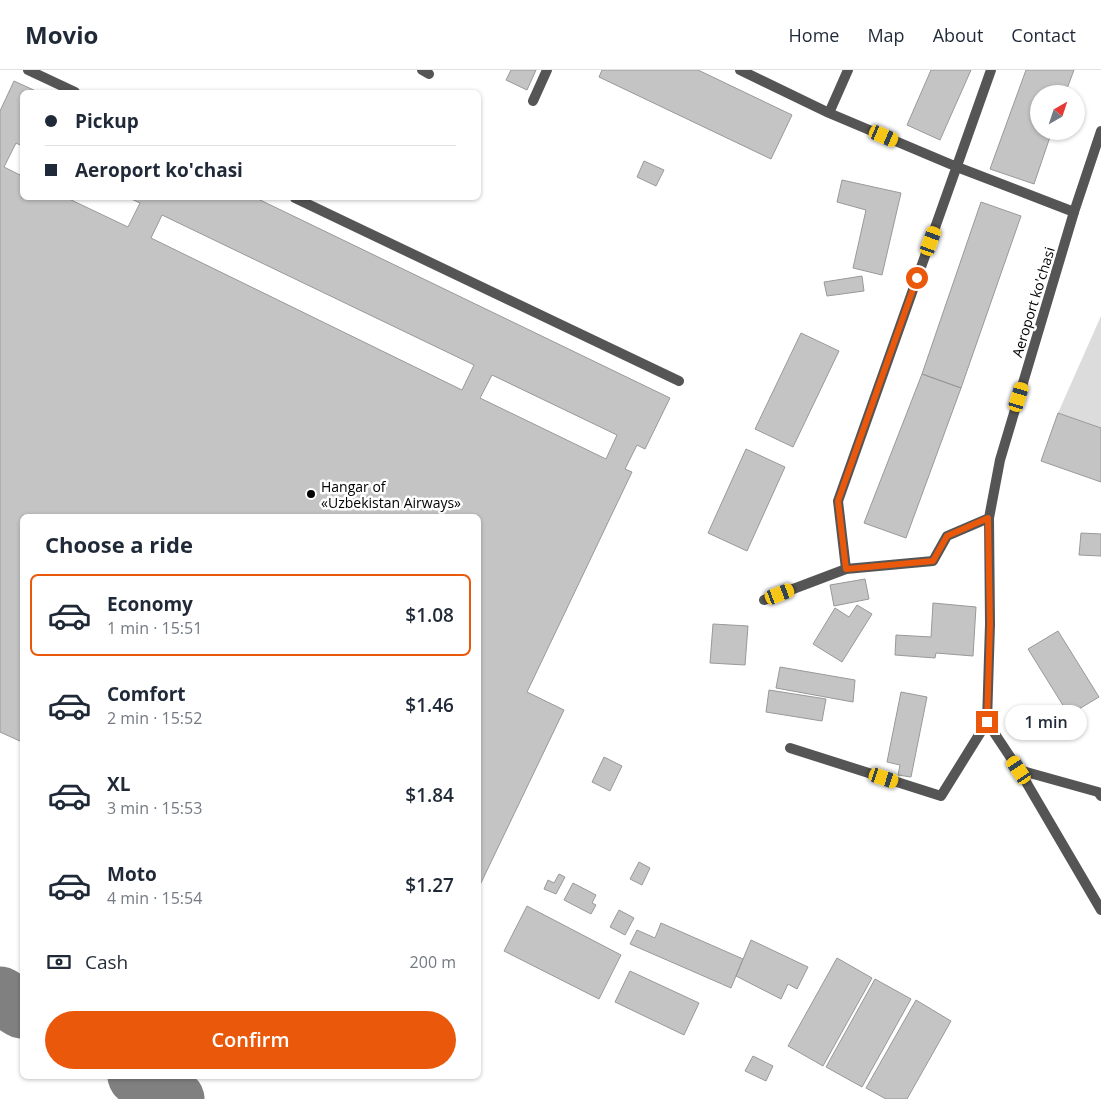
<!DOCTYPE html>
<html lang="en">
<head>
<meta charset="utf-8">
<style>
	:root { --surface:#fff; --page:#f6f6f7; --text:#1f2937; --muted:#747a83; --line:#e0e1e3; --accent:#ea580c }
	body { margin:0; font-family:"Open Sans",sans-serif; background:var(--page); color:var(--text); height:100vh; display:flex; flex-direction:column; font-size:19px; white-space:nowrap }
	* { box-sizing:border-box; margin:0 }
	p { font-size:16px; color:var(--muted) }
	.icon { flex:none; width:28px; height:28px; fill:none; stroke:currentColor; stroke-width:2; stroke-linecap:round; stroke-linejoin:round }
	.map { position:relative; flex:1; overflow:hidden }
	.panel { position:absolute; left:20px; top:444px; width:461px; height:565px; display:flex; flex-direction:column; background:var(--surface); border-radius:8px; box-shadow:0 1px 4px #0004 }
	.panel>* { flex:none }
	.hud { position:absolute; left:20px; top:20px; width:461px; height:110px; border-radius:8px; box-shadow:0 1px 4px #0004; display:grid; align-content:center; height:110px; padding:0 25px; background:var(--surface) }
	.needle { width:32px; rotate:39deg }
	.fabs { position:absolute; left:1030px; top:15px; display:grid; gap:10px }
	.fabs a { display:grid; place-items:center; width:55px; height:55px; border-radius:50%; background:var(--surface); box-shadow:0 1px 4px #0004; font-size:25px }
	.end { position:absolute; width:22px; height:22px; margin:-11px; border:6px solid #ea580c; background:#fff; box-shadow:0 0 0 2px #fff }
	.from { border-radius:50% }
	.bubble { position:absolute; height:35px; border-radius:18px; background:var(--surface); box-shadow:0 1px 4px #0004; font-size:16px; font-weight:600; line-height:35px; text-align:center }
	.car { position:absolute; width:15px; height:30px; margin:-15px -8px; border-radius:6px; box-shadow:0 0 4px 1px #0007; background:linear-gradient(#f5c518 24%,#345 0 40%,#f5c518 0 76%,#345 0 86%,#f5c518 0) }
	.hud b { display:flex; align-items:center; gap:18px; height:48px; font-size:19px }
	.hud b+b { border-top:1px solid var(--line) }
	.hud i { width:12px; height:12px; background:var(--text) }
	ul { padding:0; list-style:none }
	li { display:flex; align-items:center; gap:15px; height:82px; margin:0 10px 8px; padding:0 15px; border:2px solid transparent; border-radius:8px }
	li div { flex:1 }
	li b { display:block; font-size:19px }
	li em { font-style:normal; font-weight:600 }
	li.on { border-color:var(--accent) }
	li>.icon { width:45px; height:45px; stroke-width:1.5 }
	h2 { padding:0 25px; font-size:22px; line-height:60px }
	.pay { display:flex; align-items:center; gap:12px; height:55px; padding:0 25px; font-size:19px }
	.pay p { margin-inline-start:auto }
	.button { display:flex; gap:10px; margin-top:auto; padding:10px 25px }
	.button a { flex:1; height:58px; border-radius:30px; background:var(--accent); color:#fff; font-size:20px; font-weight:600; line-height:58px; text-align:center }
	header { display:flex; align-items:center; gap:30px; box-sizing:border-box; height:70px; padding:0 25px; background:var(--surface); border-bottom:1px solid var(--line) }
	header strong { font-size:24px }
	nav { display:flex; gap:28px; margin-inline-start:auto; font-size:18px }
	.map>svg:first-child { display:block }
	.green { fill:#dcdcdc }
	.lines { fill:none; stroke-linecap:round; stroke-linejoin:round }
	.taxiway { stroke:#808080; stroke-width:59 }
	.building { fill:#c4c4c4; stroke:#999; fill-rule:evenodd }
	.service { stroke:#555; stroke-width:10 }
	.minor { stroke:#555; stroke-width:10 }
	.route { stroke:#ea580c; stroke-width:6 }
	.poi-dot { fill:#000; stroke:#fff; stroke-width:2 }
	.labels { text-anchor:middle; dominant-baseline:central; stroke-width:5; stroke-linejoin:round; paint-order:stroke }
	.street-label { font-size:14px; fill:#000; stroke:#fff }
	.poi-label { font-size:14px; fill:#000; stroke:#fff; text-anchor:start }
</style>
</head>
<body>
<header>
<strong>Movio</strong>
<nav><a>Home</a><a>Map</a><a>About</a><a>Contact</a></nav>
</header>
<div class="map">
<svg width="1101" height="1029" viewBox="0 0 1101 1029">
	<rect width="100%" height="100%" fill="#fff"/>
	<path class="green" d="M 1101,246 L 1101,358 L 1058,343 Z"/>
	<g class="lines">
		<path class="taxiway" d="M 0,926 L 22,939
			M 137,1006 L 175,1029"/>
	</g>
	<path class="building" d="M 511,0 L 536,0 L 527,20 L 506,10 Z
		M 602,0 L 698,0 L 792,45 L 771,89 L 599,7 Z
		M 931,0 L 971,0 L 940,70 L 907,55 Z
		M 1026,0 L 1074,0 L 1065,24 L 1039,24 L 1039,61 L 1052,61 L 1034,114 L 990,99 Z
		M 14,11 L 38,22 L 22,22 L 22,76 L 16,73 L 4,97 L 22,106 L 22,128 L 67,128 L 128,157 L 140,133 L 129,128 L 256,128 L 670,328 L 645,379 L 637,375 L 625,399 L 632,402 L 527,622 L 564,640 L 479,817 L 479,446 L 22,446 L 22,672 L 0,662 L 0,41 ZM 162,145 L 474,295 L 462,320 L 151,168 ZM 492,305 L 617,365 L 606,389 L 480,328 Z
		M 644,91 L 664,100 L 656,116 L 637,107 Z
		M 842,110 L 901,123 L 882,205 L 853,198 L 866,140 L 837,132 Z
		M 981,132 L 1021,146 L 961,318 L 922,304 Z
		M 862,206 L 864,221 L 827,226 L 824,212 Z
		M 801,263 L 839,281 L 793,377 L 755,359 Z
		M 922,304 L 961,318 L 906,468 L 864,453 Z
		M 1058,343 L 1101,358 L 1101,412 L 1041,391 Z
		M 746,379 L 785,397 L 747,481 L 708,463 Z
		M 1081,463 L 1101,464 L 1101,486 L 1079,485 Z
		M 865,509 L 869,529 L 834,536 L 830,515 Z
		M 933,533 L 976,537 L 973,586 L 936,583 L 935,588 L 895,585 L 896,565 L 931,567 Z
		M 857,535 L 872,544 L 842,592 L 813,574 L 835,538 L 849,547 Z
		M 713,554 L 748,556 L 745,595 L 710,593 Z
		M 1058,561 L 1099,627 L 1069,645 L 1028,579 Z
		M 780,597 L 855,610 L 853,632 L 776,618 Z
		M 769,620 L 826,629 L 822,651 L 766,642 Z
		M 901,622 L 927,627 L 911,707 L 898,705 L 900,695 L 887,692 Z
		M 604,687 L 622,696 L 610,721 L 592,712 Z
		M 639,792 L 650,798 L 642,815 L 630,809 Z
		M 559,804 L 565,807 L 556,824 L 544,819 L 548,810 L 554,813 Z
		M 573,813 L 596,825 L 592,833 L 596,835 L 591,844 L 564,830 Z
		M 527,836 L 621,885 L 599,929 L 504,881 Z
		M 619,840 L 634,848 L 625,865 L 610,857 Z
		M 661,853 L 743,889 L 731,918 L 630,874 L 637,860 L 655,868 Z
		M 751,870 L 808,897 L 797,919 L 788,914 L 781,929 L 736,906 Z
		M 837,888 L 872,908 L 823,996 L 788,976 Z
		M 630,901 L 699,933 L 684,965 L 615,932 Z
		M 875,909 L 911,929 L 862,1017 L 826,997 Z
		M 916,930 L 951,951 L 907,1029 L 886,1029 L 866,1018 Z
		M 753,986 L 773,996 L 766,1011 L 745,1001 Z"/>
	<g class="lines">
		<path class="service" d="M 28,0 L 75,22
			M 422,0 L 429,4
			M 740,0 L 829,43 L 957,97 L 1074,142
			M 533,31 L 547,0
			M 829,43 L 848,0
			M 295,128 L 679,311
			M 846,499 L 838,431 L 991,0
			M 790,678 L 941,726 L 987,652 L 1019,700 L 1101,840
			M 1019,700 L 1098,722 L 1101,726"/>
		<path class="minor" d="M 764,530 L 846,499 L 933,491 L 947,466 L 989,448
			M 987,652 L 990,554 L 989,448 L 1000,390 L 1074,142 L 1101,61"/>
	</g>
	<g class="lines">
		<path class="route" d="M 917,208 L 838,431 L 846,499 L 933,491 L 947,466 L 988,448 L 990,554 L 987,652"/>
	</g>
	<circle class="poi-dot" cx="311" cy="424" r="5"/>
	<g class="labels">
		<g class="street-label">
			<text transform="translate(1033 232) rotate(-73)">Aeroport ko'chasi</text>
		</g>
		<g class="poi-label">
			<text x="321" y="416">Hangar of<tspan x="321" dy="16">«Uzbekistan Airways»</tspan></text>
		</g>
	</g>
</svg>
<div class="fabs">
<a><svg class="needle" viewBox="-14 -14 28 28"><path d="M0-13l5 13h-10z" fill="#e53935"/><path d="M0 13l5-13h-10z" fill="#747a83"/></svg></a>
</div>
<i class="end from" style="left:917px;top:208px"></i>
<i class="end" style="left:987px;top:652px"></i>
<div class="bubble" style="left:1005px;top:635px;width:82px">1 min</div>
<i class="car" style="left:884px;top:66px;rotate:113deg"></i>
<i class="car" style="left:931px;top:171px;rotate:20deg"></i>
<i class="car" style="left:1019px;top:327px;rotate:17deg"></i>
<i class="car" style="left:780px;top:524px;rotate:69deg"></i>
<i class="car" style="left:1019px;top:700px;rotate:326deg"></i>
<i class="car" style="left:884px;top:708px;rotate:108deg"></i>
<div class="hud">
<b><i class="from"></i>Pickup</b>
<b><i></i>Aeroport ko'chasi</b>
</div>
<section class="panel">
<h2>Choose a ride</h2>
<ul>
<li class="on"><svg class="icon" aria-label="car" viewBox="0 0 24 24"><path d="M5 17H2v-5l4-1 3-4h7l3 4 3 1v5h-3M9 17h6M6 11h13"/><circle cx="7" cy="17" r="2"/><circle cx="17" cy="17" r="2"/></svg><div><b>Economy</b><p>1 min · 15:51</p></div><em>$1.08</em></li>
<li><svg class="icon" aria-label="car" viewBox="0 0 24 24"><path d="M5 17H2v-5l4-1 3-4h7l3 4 3 1v5h-3M9 17h6M6 11h13"/><circle cx="7" cy="17" r="2"/><circle cx="17" cy="17" r="2"/></svg><div><b>Comfort</b><p>2 min · 15:52</p></div><em>$1.46</em></li>
<li><svg class="icon" aria-label="car" viewBox="0 0 24 24"><path d="M5 17H2v-5l4-1 3-4h7l3 4 3 1v5h-3M9 17h6M6 11h13"/><circle cx="7" cy="17" r="2"/><circle cx="17" cy="17" r="2"/></svg><div><b>XL</b><p>3 min · 15:53</p></div><em>$1.84</em></li>
<li><svg class="icon" aria-label="car" viewBox="0 0 24 24"><path d="M5 17H2v-5l4-1 3-4h7l3 4 3 1v5h-3M9 17h6M6 11h13"/><circle cx="7" cy="17" r="2"/><circle cx="17" cy="17" r="2"/></svg><div><b>Moto</b><p>4 min · 15:54</p></div><em>$1.27</em></li>
</ul>
<div class="pay"><svg class="icon" aria-label="cash" viewBox="0 0 24 24"><path d="M3 7h18v10H3z"/><circle cx="12" cy="12" r="2"/></svg>Cash<p>200 m</p></div>
<div class="button"><a>Confirm</a></div>
</section>
</div>
</body>
</html>
